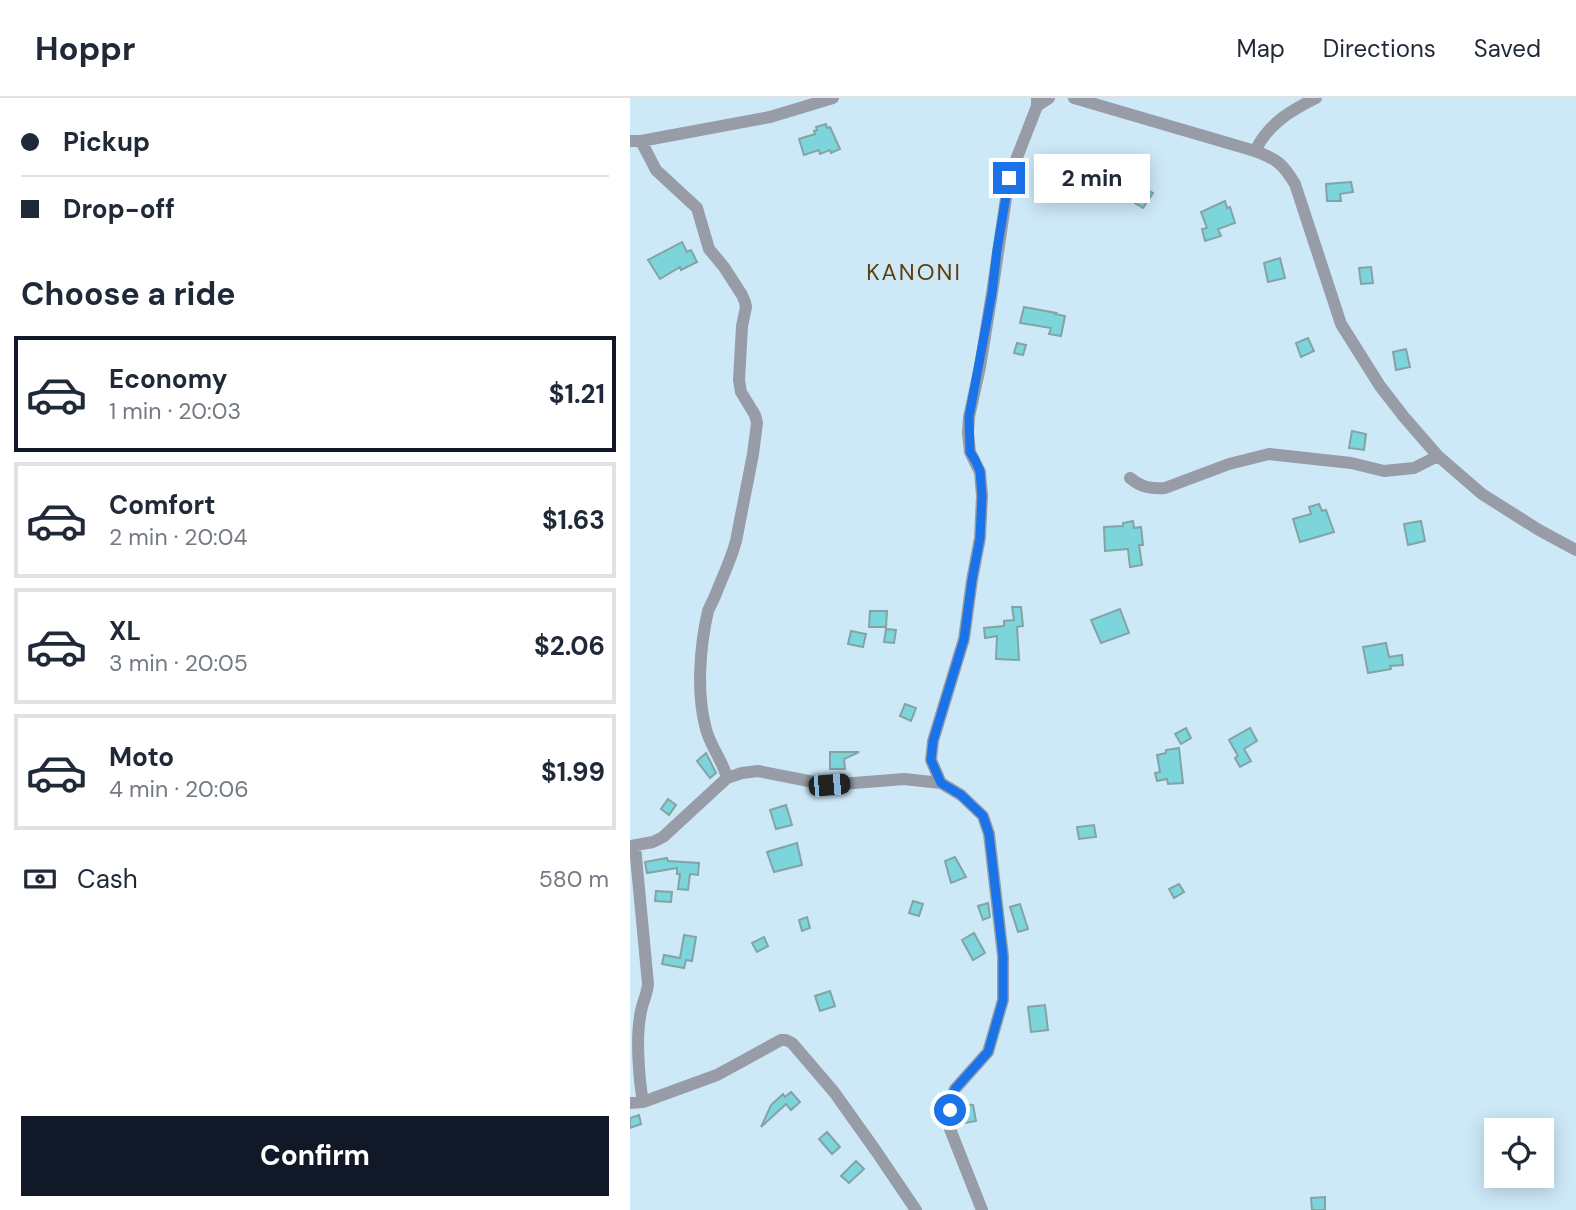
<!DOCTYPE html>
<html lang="en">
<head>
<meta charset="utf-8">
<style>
	:root { --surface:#fff; --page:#f2f2f3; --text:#1f2937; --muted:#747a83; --line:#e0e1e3; --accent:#111827 }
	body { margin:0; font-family:"DM Sans",sans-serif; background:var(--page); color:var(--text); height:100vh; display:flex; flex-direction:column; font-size:26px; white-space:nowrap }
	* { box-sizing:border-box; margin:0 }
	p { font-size:23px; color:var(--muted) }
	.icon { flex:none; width:38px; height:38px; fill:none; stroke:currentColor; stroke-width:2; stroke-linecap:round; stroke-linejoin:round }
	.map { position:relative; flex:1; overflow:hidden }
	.side { display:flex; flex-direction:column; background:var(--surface); width:630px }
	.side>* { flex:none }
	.hud { display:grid; align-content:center; height:154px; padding:0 21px; background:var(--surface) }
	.buttons { position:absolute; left:854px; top:1020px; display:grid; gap:14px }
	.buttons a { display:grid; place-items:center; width:70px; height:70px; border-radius:0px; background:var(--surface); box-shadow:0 4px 18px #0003; font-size:35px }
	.end { position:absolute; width:32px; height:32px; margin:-16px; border:9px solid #1a73e8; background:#fff; box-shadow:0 0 0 4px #fff }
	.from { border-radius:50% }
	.bubble { position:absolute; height:49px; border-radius:0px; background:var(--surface); box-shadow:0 4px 18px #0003; font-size:23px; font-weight:700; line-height:49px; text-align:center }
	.car { position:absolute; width:21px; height:42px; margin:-21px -10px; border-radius:9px; box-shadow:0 0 5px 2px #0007; background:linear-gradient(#222 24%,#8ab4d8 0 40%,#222 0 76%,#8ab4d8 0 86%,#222 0) }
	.hud b { display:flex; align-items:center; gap:24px; height:66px; font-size:26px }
	.hud b+b { border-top:2px solid var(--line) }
	.hud i { width:18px; height:18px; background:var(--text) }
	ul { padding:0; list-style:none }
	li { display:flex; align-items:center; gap:21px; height:116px; margin:0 14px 10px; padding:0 7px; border:4px solid var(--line); border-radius:0px }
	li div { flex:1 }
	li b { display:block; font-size:26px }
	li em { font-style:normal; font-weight:700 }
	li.on { border-color:var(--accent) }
	li>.icon { width:63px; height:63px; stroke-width:1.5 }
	h2 { padding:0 21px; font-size:32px; line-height:84px }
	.pay { display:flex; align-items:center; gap:18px; height:77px; padding:0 21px; font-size:26px }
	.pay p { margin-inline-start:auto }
	.button { display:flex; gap:14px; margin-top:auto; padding:14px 21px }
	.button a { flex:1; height:80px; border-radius:0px; background:var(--accent); color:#fff; font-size:28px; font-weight:700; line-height:80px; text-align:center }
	header { display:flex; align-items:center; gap:42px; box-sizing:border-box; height:98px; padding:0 35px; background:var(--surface); border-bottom:2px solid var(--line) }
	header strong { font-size:33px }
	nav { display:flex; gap:38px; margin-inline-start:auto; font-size:24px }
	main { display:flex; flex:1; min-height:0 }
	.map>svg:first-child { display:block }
	.building { fill:#7cd5db; stroke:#83a4a5; stroke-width:2 }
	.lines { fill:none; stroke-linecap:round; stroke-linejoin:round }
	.street { stroke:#979ca6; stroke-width:12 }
	.route { stroke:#1a73e8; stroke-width:9 }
	.labels { text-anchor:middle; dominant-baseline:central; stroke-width:6; stroke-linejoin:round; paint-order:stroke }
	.quarter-label { font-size:23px; letter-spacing:2px; fill:#613e09; stroke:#cde9f8 }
</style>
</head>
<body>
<header>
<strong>Hoppr</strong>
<nav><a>Map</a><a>Directions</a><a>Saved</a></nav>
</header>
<main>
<section class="side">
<div class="hud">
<b><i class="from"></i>Pickup</b>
<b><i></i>Drop-off</b>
</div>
<h2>Choose a ride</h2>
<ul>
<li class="on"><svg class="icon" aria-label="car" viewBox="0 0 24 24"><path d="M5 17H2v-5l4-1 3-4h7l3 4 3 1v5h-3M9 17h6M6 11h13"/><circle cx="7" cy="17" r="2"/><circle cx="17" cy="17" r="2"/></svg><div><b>Economy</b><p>1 min · 20:03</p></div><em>$1.21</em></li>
<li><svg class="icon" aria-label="car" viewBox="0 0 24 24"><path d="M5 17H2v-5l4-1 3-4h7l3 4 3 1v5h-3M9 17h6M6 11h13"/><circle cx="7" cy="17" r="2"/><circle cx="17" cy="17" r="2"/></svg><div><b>Comfort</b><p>2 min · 20:04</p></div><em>$1.63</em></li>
<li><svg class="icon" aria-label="car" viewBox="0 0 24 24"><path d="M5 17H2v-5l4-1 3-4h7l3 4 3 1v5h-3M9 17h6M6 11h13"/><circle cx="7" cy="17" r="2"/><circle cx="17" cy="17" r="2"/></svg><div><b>XL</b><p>3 min · 20:05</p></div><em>$2.06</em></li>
<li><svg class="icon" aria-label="car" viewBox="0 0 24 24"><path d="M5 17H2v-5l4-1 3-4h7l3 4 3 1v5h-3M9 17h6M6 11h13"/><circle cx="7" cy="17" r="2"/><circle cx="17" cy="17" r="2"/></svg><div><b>Moto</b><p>4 min · 20:06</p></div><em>$1.99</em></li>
</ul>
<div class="pay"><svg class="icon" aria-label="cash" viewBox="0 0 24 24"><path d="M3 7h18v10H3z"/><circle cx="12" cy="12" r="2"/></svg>Cash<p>580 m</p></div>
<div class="button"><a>Confirm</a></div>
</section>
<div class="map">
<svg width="946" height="1112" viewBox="0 0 946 1112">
	<rect width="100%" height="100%" fill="#cde9f8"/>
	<path class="building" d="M 196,26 L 197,30 L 200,29 L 210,51 L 201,55 L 200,52 L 190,56 L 189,52 L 174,57 L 169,41 L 185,36 L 184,33 L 187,32 L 186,29 Z
		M 505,84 L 523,95 L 513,110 L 495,99 Z
		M 721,84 L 723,94 L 710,96 L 711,103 L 697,103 L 696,86 Z
		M 595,103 L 597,110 L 600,109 L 605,125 L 588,131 L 591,138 L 575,143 L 572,131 L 577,130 L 571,114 Z
		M 52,144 L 57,154 L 61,152 L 67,164 L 51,172 L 50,169 L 30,181 L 18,162 Z
		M 650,160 L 655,180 L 638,184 L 634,165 Z
		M 741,169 L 743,185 L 731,186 L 729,170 Z
		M 394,209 L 426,215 L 425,216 L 435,218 L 431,238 L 419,236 L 421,230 L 390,225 Z
		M 678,240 L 684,253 L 671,259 L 666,245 Z
		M 387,245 L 396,247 L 393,257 L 384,255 Z
		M 776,251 L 780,269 L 766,272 L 763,254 Z
		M 722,333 L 736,336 L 734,352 L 719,350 Z
		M 689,406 L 692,413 L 696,412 L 704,434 L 670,444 L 663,421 L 681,416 L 679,409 Z
		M 503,423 L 504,430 L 511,429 L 513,447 L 509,447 L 512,467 L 500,469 L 498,451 L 475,453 L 474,429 L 493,428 L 493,425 Z
		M 791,423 L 795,443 L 778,447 L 774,426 Z
		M 382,509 L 391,509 L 393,528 L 387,529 L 389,562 L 366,561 L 367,538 L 355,540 L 354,530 L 374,528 L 374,523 L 384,522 Z
		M 490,511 L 499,535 L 471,545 L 461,522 Z
		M 240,513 L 257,513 L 256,529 L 239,529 Z
		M 256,531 L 266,532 L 264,545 L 254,544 Z
		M 221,533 L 236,536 L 233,549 L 218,546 Z
		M 756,545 L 759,559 L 772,557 L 773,567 L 760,568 L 761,571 L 738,575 L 733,549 Z
		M 275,606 L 286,610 L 281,623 L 270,618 Z
		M 556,630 L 561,640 L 551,646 L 545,636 Z
		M 620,630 L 627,643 L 614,651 L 621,663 L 610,669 L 605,660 L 608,658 L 599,642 Z
		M 549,650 L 553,685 L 538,686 L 537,681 L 527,683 L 525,675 L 530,674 L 527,657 L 536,655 L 536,652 Z
		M 200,654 L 229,654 L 214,661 L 215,671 L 200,671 Z
		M 76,655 L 86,675 L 80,680 L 67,663 Z
		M 38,701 L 46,707 L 39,717 L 31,711 Z
		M 156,707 L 162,727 L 146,731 L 140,712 Z
		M 464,727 L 466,739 L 449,741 L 447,729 Z
		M 167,745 L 172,767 L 144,774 L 137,754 Z
		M 325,759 L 336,779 L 321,785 L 315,763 Z
		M 37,760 L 38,763 L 69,765 L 68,777 L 60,776 L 58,792 L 48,791 L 50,776 L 47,776 L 47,770 L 17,775 L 15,764 Z
		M 549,786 L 554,794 L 544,800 L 539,791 Z
		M 26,793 L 42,794 L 41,804 L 25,803 Z
		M 283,803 L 293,806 L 289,818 L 279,815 Z
		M 358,805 L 360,819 L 353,822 L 348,808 Z
		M 390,806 L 398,831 L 388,834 L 380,809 Z
		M 177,819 L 180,830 L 172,833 L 169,822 Z
		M 344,835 L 355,855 L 343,862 L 332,842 Z
		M 54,837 L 66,839 L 62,863 L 56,862 L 54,870 L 32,866 L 34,857 L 50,860 Z
		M 134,839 L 138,848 L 127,854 L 122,845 Z
		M 200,893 L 205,908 L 190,913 L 185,898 Z
		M 415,907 L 418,932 L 401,934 L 398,909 Z
		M 161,994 L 170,1004 L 161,1012 L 156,1006 L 131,1029 L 141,1007 L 153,996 L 155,999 Z
		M 331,1006 L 343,1007 L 346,1023 L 329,1026 L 329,1013 L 332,1012 Z
		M 9,1017 L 11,1026 L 0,1030 L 0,1020 Z
		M 197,1034 L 210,1049 L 202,1056 L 189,1041 Z
		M 226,1063 L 234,1071 L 219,1085 L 211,1078 Z
		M 695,1099 L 695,1112 L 682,1112 L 681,1100 Z"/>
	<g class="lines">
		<path class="street" d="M 444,0 L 625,53 C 647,61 653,66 665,86 L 711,226 L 750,288 L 774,319 L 808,358 L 852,396 L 909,432 L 946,452
			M 407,8 L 419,0
			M 0,43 L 11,43 L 140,19 L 203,0
			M 11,43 L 26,72 L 67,110 L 79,151 L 94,169 L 112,197 L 115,204 L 116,209 L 112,228 L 109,282 L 111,294 L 125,317 L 127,325 L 123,356 L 106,443 C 101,462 92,480 85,498 C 83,503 80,508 78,513 C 70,548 66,595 76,631 C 80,648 93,663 97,680
			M 625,53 C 638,26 660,13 686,0
			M 500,380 C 511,389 520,391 535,390 L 599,366 L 639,356 L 721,365 L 754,373 L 784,370 L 808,358
			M 311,685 L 301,662 L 303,643 L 334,541 L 342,482 L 350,440 L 352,398 L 350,374 L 340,354 L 338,335 L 339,319 L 350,269 L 362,195 L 379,80 L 407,8 L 407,0
			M 0,748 L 23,744 L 33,739 L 97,680 L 112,675 L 128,673 L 199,687 L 274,681 L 311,685 L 331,697 L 353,718 L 359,736 L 373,858 L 373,902 L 358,954 L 325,991 L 320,1002 L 320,1031 L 352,1112
			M 5,748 L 18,886 C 17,898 11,907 10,919 C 6,941 9,982 13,1004
			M 0,1005 L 13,1004 L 87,977 L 151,942 L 156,942 L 162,945 L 204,994 L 246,1053 L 286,1112"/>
	</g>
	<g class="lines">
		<path class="route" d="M 320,1012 L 320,1002 L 325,991 L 358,954 L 373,902 L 373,858 L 359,736 L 353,718 L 331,697 L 311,685 L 301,662 L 303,643 L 334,541 L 342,482 L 350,440 L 352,398 L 350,373 L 345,362 L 340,354 L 339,319 L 362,195 L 367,152 L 379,80"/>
	</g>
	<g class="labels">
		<g class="quarter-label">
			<text x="284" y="174">KANONI</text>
		</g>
	</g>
</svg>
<div class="buttons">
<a><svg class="icon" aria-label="locate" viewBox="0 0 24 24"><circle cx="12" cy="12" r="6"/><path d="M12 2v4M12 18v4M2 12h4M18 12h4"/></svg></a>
</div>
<i class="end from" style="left:320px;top:1012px"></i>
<i class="end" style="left:379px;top:80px"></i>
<div class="bubble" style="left:404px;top:56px;width:116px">2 min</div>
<i class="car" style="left:199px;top:687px;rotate:85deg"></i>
</div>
</main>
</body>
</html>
